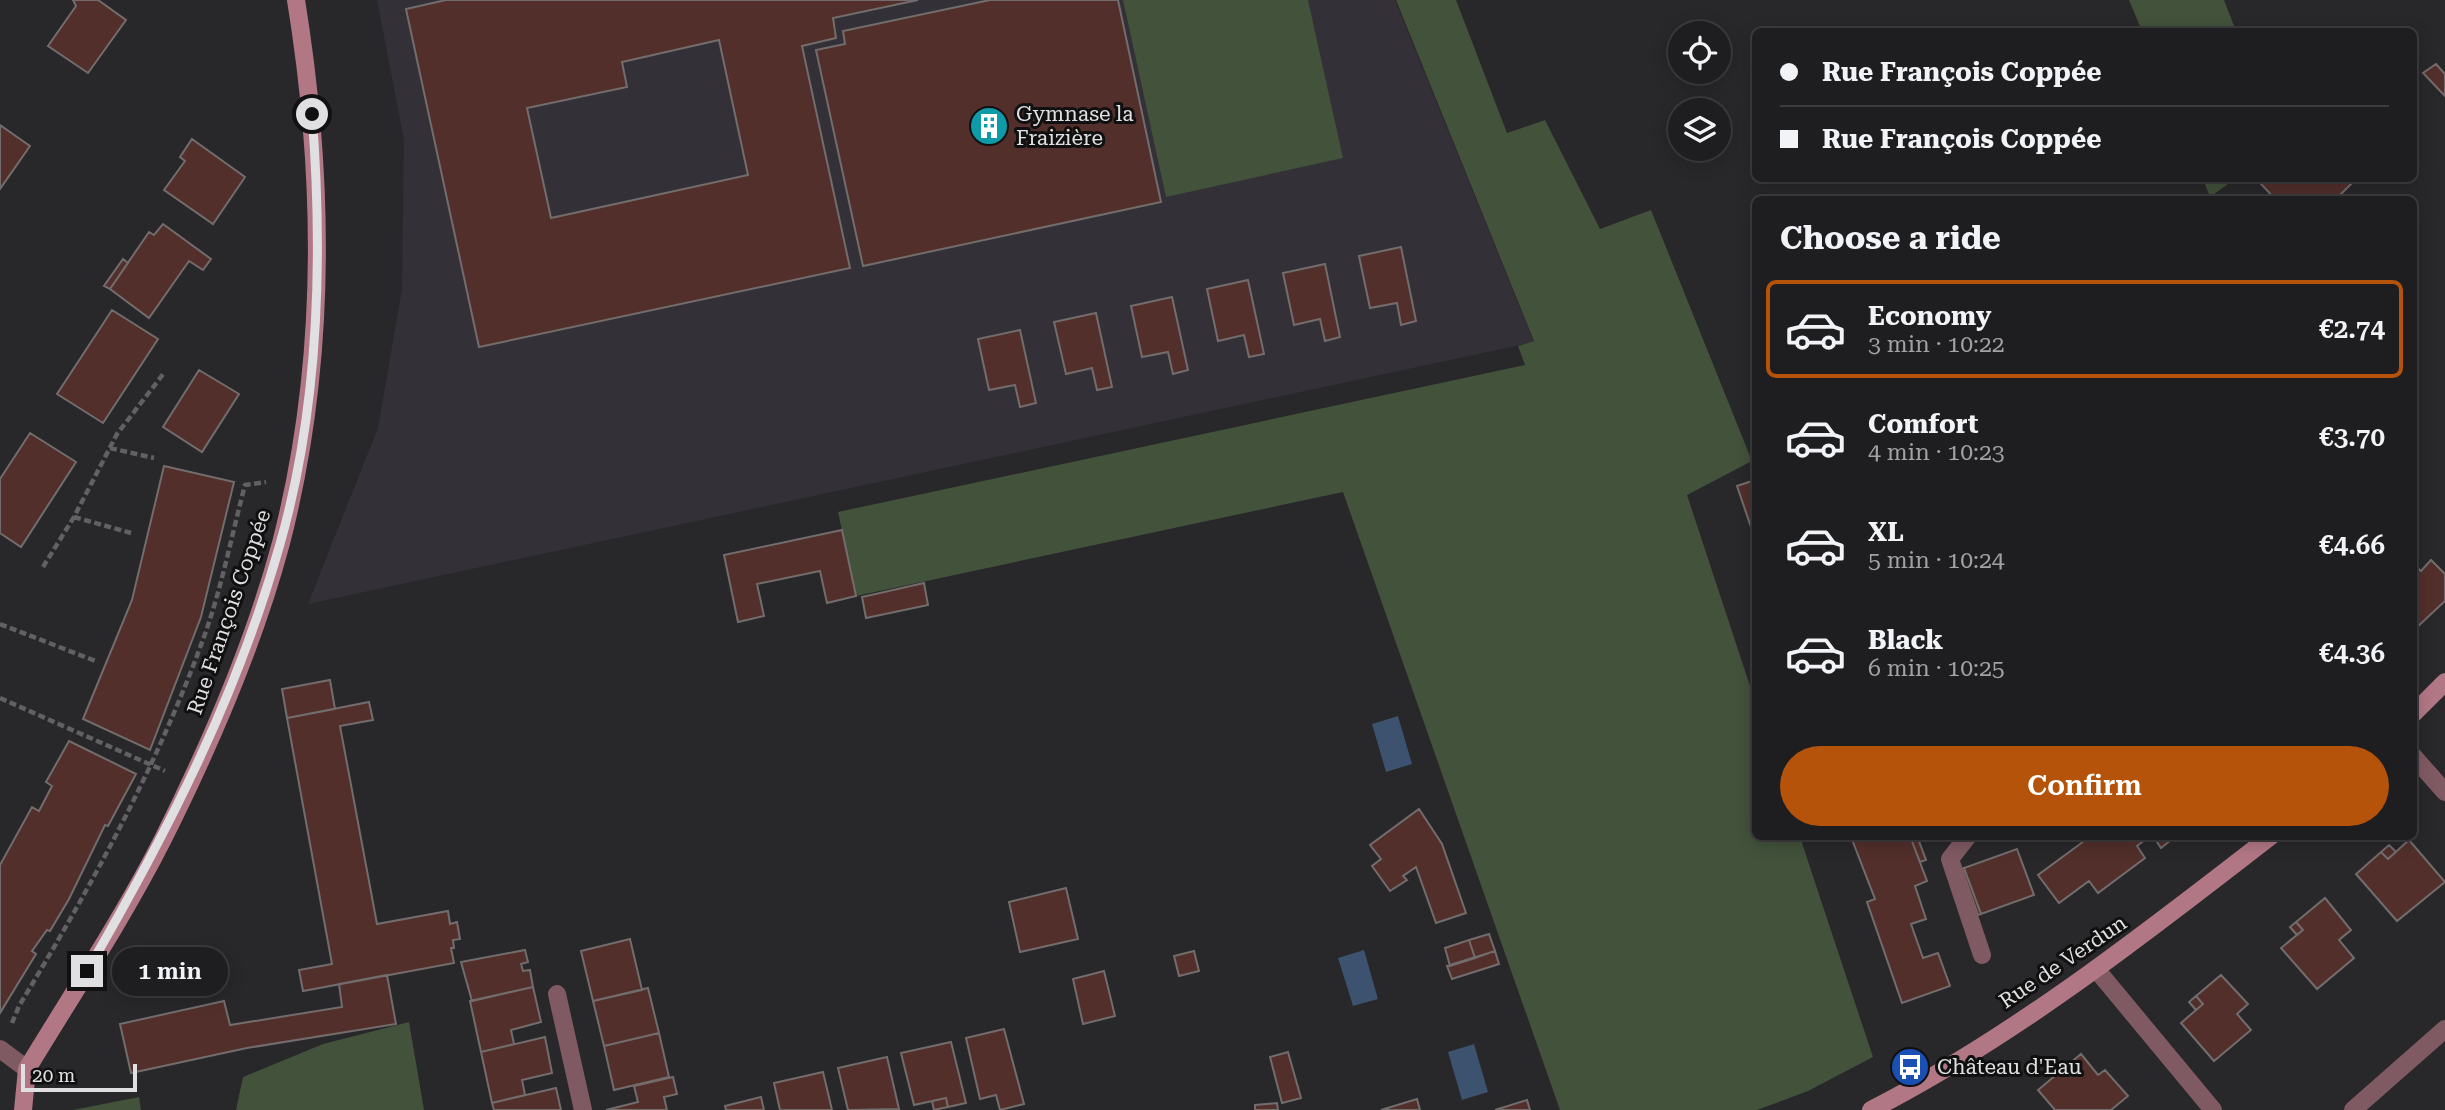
<!DOCTYPE html>
<html lang="en">
<head>
<meta charset="utf-8">
<style>
	:root { --surface:#1e1d20; --page:#262629; --text:#f1f3f6; --muted:#a1a2a5; --line:#3c3b3e; --accent:#b45309 }
	body { margin:0; font-family:"Roboto Serif",serif; background:var(--page); color:var(--text); height:100vh; display:flex; flex-direction:column; font-size:26px; white-space:nowrap }
	* { box-sizing:border-box; margin:0 }
	p { font-size:23px; color:var(--muted) }
	.icon { flex:none; width:38px; height:38px; fill:none; stroke:currentColor; stroke-width:2; stroke-linecap:round; stroke-linejoin:round }
	.map { position:relative; flex:1; overflow:hidden }
	.details { position:absolute; left:1752px; top:196px; width:665px; height:644px; display:flex; flex-direction:column; background:var(--surface); border-radius:10px; box-shadow:0 4px 18px #0003,0 0 0 2px var(--line) }
	.details>* { flex:none }
	.banner { position:absolute; left:1752px; top:28px; width:665px; height:154px; border-radius:10px; box-shadow:0 4px 18px #0003,0 0 0 2px var(--line); display:grid; align-content:center; height:154px; padding:0 28px; background:var(--surface) }
	.fabs { position:absolute; left:1668px; top:21px; display:grid; gap:14px }
	.fabs a { display:grid; place-items:center; width:63px; height:63px; border-radius:50%; background:var(--surface); box-shadow:0 4px 18px #0003,0 0 0 2px var(--line); font-size:35px }
	.scale { position:absolute; left:21px; bottom:18px; width:116px; box-sizing:border-box; padding-left:7px; border:4px solid #e0dfe1; border-top:0; font-size:19px; line-height:24px; white-space:nowrap; color:#e0dfe1; -webkit-text-stroke:5px #111011; paint-order:stroke }
	.end { position:absolute; width:32px; height:32px; margin:-16px; border:9px solid #e0dfe1; background:#111; box-shadow:0 0 0 4px #111 }
	.from { border-radius:50% }
	.bubble { position:absolute; height:49px; border-radius:24px; background:var(--surface); box-shadow:0 4px 18px #0003,0 0 0 2px var(--line); font-size:23px; font-weight:600; line-height:49px; text-align:center }
	.banner b { display:flex; align-items:center; gap:24px; height:66px; font-size:26px }
	.banner b+b { border-top:2px solid var(--line) }
	.banner i { width:18px; height:18px; background:var(--text) }
	ul { padding:0; list-style:none }
	li { display:flex; align-items:center; gap:21px; height:98px; margin:0 14px 10px; padding:0 14px; border:4px solid transparent; border-radius:10px }
	li div { flex:1 }
	li b { display:block; font-size:26px }
	li em { font-style:normal; font-weight:600 }
	li.current { border-color:var(--accent) }
	li>.icon { width:63px; height:63px; stroke-width:1.5 }
	h2 { padding:0 28px; font-size:32px; line-height:84px }
	.button { display:flex; gap:14px; margin-top:auto; padding:14px 28px }
	.button a { flex:1; height:80px; border-radius:42px; background:var(--accent); color:#fff; font-size:28px; font-weight:600; line-height:80px; text-align:center }
	.map>svg:first-child { display:block }
	.built { fill:#343037 }
	.green { fill:#42523b }
	.water { fill:#3c526e }
	.building { fill:#522f2b; stroke:#726d6c; stroke-width:2; fill-rule:evenodd }
	.lines { fill:none; stroke-linecap:round; stroke-linejoin:round }
	.path { stroke:#616063; stroke-width:4.5; stroke-dasharray:7 3.5; stroke-linecap:butt }
	.street { stroke:#805a63; stroke-width:18 }
	.secondary { stroke:#b27785; stroke-width:18 }
	.route { stroke:#e0dfe1; stroke-width:9 }
	.labels { text-anchor:middle; dominant-baseline:central; stroke-width:6; stroke-linejoin:round; paint-order:stroke }
	.poi-label { font-size:21px; fill:#e0dfe1; stroke:#111011; text-anchor:start }
	.street-label { font-size:21px; fill:#e0dfe1; stroke:#111011 }
</style>
</head>
<body>
<div class="map">
<svg width="2445" height="1110" viewBox="0 0 2445 1110">
	<rect width="100%" height="100%" fill="#28272a"/>
	<path class="built" d="M 377,0 L 1395,0 L 1534,342 L 308,604 L 378,428 L 402,289 L 404,140 Z"/>
	<path class="green" d="M 1123,0 L 1308,0 L 1343,158 L 1166,197 Z
		M 1396,0 L 1456,0 L 1507,133 L 1545,120 L 1600,229 L 1651,210 L 1752,461 L 1687,495 L 1755,701 L 1755,836 L 1800,837 L 1873,1057 L 1808,1091 L 1757,1110 L 1560,1110 L 1343,492 L 856,596 L 838,512 L 1525,365 L 1518,346 L 1534,341 Z
		M 2129,0 L 2224,0 L 2236,31 L 2142,31 Z
		M 2203,179 L 2235,179 L 2210,197 Z
		M 409,1022 L 424,1110 L 236,1110 L 243,1077 L 323,1044 Z
		M 139,1097 L 141,1110 L 73,1110 Z"/>
	<path class="water" d="M 1398,716 L 1412,764 L 1386,772 L 1372,724 Z
		M 1364,950 L 1378,999 L 1353,1006 L 1338,958 Z
		M 1474,1044 L 1488,1092 L 1462,1100 L 1448,1052 Z"/>
	<path class="building" d="M 73,0 L 98,0 L 126,20 L 88,73 L 48,46 L 76,6 Z
		M 446,0 L 918,0 L 833,18 L 836,38 L 802,46 L 850,268 L 479,347 L 406,9 ZM 719,40 L 748,175 L 551,218 L 527,108 L 627,87 L 622,62 Z
		M 990,0 L 1118,0 L 1161,202 L 863,266 L 816,50 L 845,44 L 843,31 Z
		M 2436,64 L 2445,74 L 2445,96 L 2423,73 Z
		M 0,125 L 30,146 L 0,189 Z
		M 192,139 L 245,177 L 213,224 L 164,190 L 185,161 L 180,157 Z
		M 2269,178 L 2352,178 L 2354,181 L 2335,200 L 2276,200 L 2261,184 Z
		M 163,224 L 211,259 L 203,270 L 189,261 L 149,318 L 110,289 L 149,232 L 154,235 Z
		M 1401,247 L 1416,321 L 1401,325 L 1397,303 L 1370,308 L 1359,256 Z
		M 123,259 L 128,263 L 110,289 L 104,286 Z
		M 1325,264 L 1340,337 L 1325,341 L 1320,319 L 1294,325 L 1283,273 Z
		M 1248,280 L 1264,354 L 1249,357 L 1244,335 L 1218,341 L 1207,289 Z
		M 1172,297 L 1188,370 L 1173,374 L 1168,352 L 1142,357 L 1131,306 Z
		M 112,310 L 158,339 L 103,423 L 57,394 Z
		M 1096,313 L 1112,387 L 1097,390 L 1092,368 L 1066,374 L 1054,322 Z
		M 1020,330 L 1036,403 L 1020,407 L 1015,385 L 989,390 L 978,339 Z
		M 199,370 L 239,394 L 202,452 L 163,427 Z
		M 30,433 L 76,462 L 21,547 L 0,533 L 0,479 Z
		M 164,466 L 234,482 L 201,617 L 150,750 L 83,719 L 132,600 Z
		M 1755,480 L 1755,532 L 1753,533 L 1737,486 Z
		M 842,530 L 856,596 L 827,603 L 820,571 L 757,584 L 764,616 L 738,622 L 724,555 Z
		M 2431,560 L 2445,574 L 2445,601 L 2413,631 L 2413,564 L 2421,571 Z
		M 924,583 L 928,605 L 866,618 L 862,597 Z
		M 330,680 L 335,709 L 287,718 L 282,689 Z
		M 369,702 L 373,720 L 340,726 L 377,924 L 448,911 L 450,924 L 457,922 L 460,939 L 453,940 L 454,948 L 451,948 L 454,963 L 303,991 L 299,970 L 332,964 L 287,718 Z
		M 69,741 L 136,774 L 108,826 L 105,825 L 69,899 L 50,931 L 47,930 L 32,951 L 36,954 L 0,1013 L 0,865 L 32,807 L 39,811 L 52,786 L 46,782 Z
		M 1419,809 L 1442,844 L 1466,913 L 1436,923 L 1416,867 L 1403,876 L 1407,880 L 1390,891 L 1372,866 L 1381,859 L 1370,845 Z
		M 1910,836 L 1927,881 L 1915,886 L 1926,919 L 1911,924 L 1923,958 L 1938,953 L 1950,986 L 1902,1003 L 1867,902 L 1875,899 L 1851,837 Z
		M 1910,836 L 1917,836 L 1926,860 L 1920,862 Z
		M 2091,836 L 2150,836 L 2137,846 L 2145,858 L 2098,893 L 2089,881 L 2059,903 L 2038,875 Z
		M 2153,836 L 2176,836 L 2161,848 Z
		M 2409,840 L 2445,882 L 2397,921 L 2356,874 L 2381,852 L 2388,859 Z
		M 2389,845 L 2396,852 L 2388,859 L 2381,852 Z
		M 2017,849 L 2034,895 L 1981,914 L 1964,868 Z
		M 1964,868 L 1981,914 L 1978,915 L 1962,869 Z
		M 1066,888 L 1078,939 L 1020,952 L 1009,902 Z
		M 2325,898 L 2351,930 L 2339,940 L 2354,958 L 2317,989 L 2281,948 L 2303,930 L 2296,922 Z
		M 2296,922 L 2303,930 L 2297,935 L 2290,927 Z
		M 1489,934 L 1495,951 L 1475,958 L 1469,940 Z
		M 630,939 L 642,990 L 593,1001 L 581,951 Z
		M 1469,940 L 1475,958 L 1450,966 L 1445,948 Z
		M 525,950 L 528,962 L 521,964 L 523,971 L 530,970 L 533,987 L 472,1001 L 461,962 Z
		M 1194,951 L 1199,971 L 1179,976 L 1174,956 Z
		M 1495,951 L 1499,964 L 1452,979 L 1447,966 Z
		M 1104,971 L 1115,1016 L 1083,1024 L 1073,979 Z
		M 387,975 L 396,1024 L 247,1048 L 131,1073 L 120,1024 L 224,1001 L 230,1025 L 342,1007 L 339,984 Z
		M 2221,975 L 2248,1004 L 2237,1014 L 2251,1030 L 2214,1061 L 2181,1023 L 2203,1004 L 2196,996 Z
		M 533,987 L 541,1022 L 511,1030 L 514,1044 L 481,1052 L 470,1001 Z
		M 648,988 L 659,1033 L 604,1046 L 593,1001 Z
		M 2196,996 L 2203,1004 L 2196,1010 L 2189,1002 Z
		M 1004,1029 L 1024,1104 L 1000,1110 L 996,1095 L 980,1099 L 966,1038 Z
		M 659,1033 L 669,1077 L 614,1090 L 604,1046 Z
		M 545,1037 L 552,1073 L 522,1080 L 525,1095 L 492,1103 L 481,1052 Z
		M 951,1042 L 966,1103 L 948,1107 L 946,1098 L 914,1105 L 901,1053 Z
		M 1288,1052 L 1301,1098 L 1282,1103 L 1270,1057 Z
		M 2081,1054 L 2098,1075 L 2105,1070 L 2128,1096 L 2111,1110 L 2055,1110 L 2038,1090 Z
		M 887,1057 L 899,1109 L 848,1110 L 838,1068 Z
		M 823,1072 L 832,1110 L 780,1110 L 774,1083 Z
		M 673,1077 L 677,1094 L 664,1097 L 667,1110 L 606,1110 L 638,1102 L 634,1086 Z
		M 556,1088 L 561,1110 L 494,1110 L 492,1103 Z
		M 761,1097 L 764,1110 L 726,1110 L 725,1106 Z
		M 946,1098 L 948,1107 L 934,1110 L 932,1101 Z
		M 1417,1099 L 1420,1110 L 1381,1110 Z
		M 1527,1100 L 1530,1110 L 1495,1110 Z
		M 1277,1103 L 1278,1110 L 1255,1110 L 1255,1105 Z"/>
	<g class="lines">
		<path class="path" d="M 110,448 L 154,458
			M 74,517 L 131,533
			M 43,567 L 74,517 L 117,434 L 164,373
			M 0,624 L 98,662
			M 0,698 L 165,771
			M 12,1023 L 19,1006 C 91,887 158,765 205,634 C 222,586 232,534 245,485 L 266,482"/>
		<path class="street" d="M 2413,756 L 2445,792
			M 1968,836 L 1950,859 L 1982,955
			M 2096,969 L 2213,1110
			M 557,994 L 583,1110
			M 0,1049 L 27,1069
			M 2353,1110 L 2445,1029"/>
		<path class="secondary" d="M 2413,714 L 2445,682
			M 23,1110 L 27,1069 C 73,993 123,918 163,839 C 210,745 254,644 281,543 C 327,365 325,179 296,0
			M 1871,1110 C 2012,1038 2146,933 2271,836"/>
	</g>
	<g class="lines">
		<path class="route" d="M 87,971 C 166,835 237,697 280,544 C 319,408 323,254 312,114"/>
	</g>
	<defs>
		<symbol id="building-disc" viewBox="-11 -11 22 22"><circle r="9.5" fill="#0f9aa8" stroke="#111011"/><path d="M-4-6H4V6H1V3H-1V6H-4ZM-2.5-4.3h1.7v1.8h-1.7ZM.8-4.3h1.7v1.8H.8ZM-2.5-1h1.7V.8h-1.7ZM.8-1h1.7V.8H.8Z" fill="#fff"/></symbol>
		<symbol id="bus-disc" viewBox="-11 -11 22 22"><circle r="9.5" fill="#1a4fb4" stroke="#111011"/><path d="M-5-6H5V4H4V6H2V4H-2V6H-4V4H-5ZM-3.5-4V0h7V-4ZM-3.5 1.2v1.5H-2V1.2ZM2 1.2v1.5H3.5V1.2Z" fill="#fff"/></symbol>
	</defs>
	<g fill-rule="evenodd">
		<use href="#building-disc" x="967" y="104" width="44" height="44"/>
		<use href="#bus-disc" x="1888" y="1045" width="44" height="44"/>
	</g>
	<g class="labels">
		<g class="poi-label">
			<text x="1016" y="114">Gymnase la<tspan x="1016" dy="24">Fraizière</tspan></text>
			<text x="1937" y="1067">Château d'Eau</text>
		</g>
		<g class="street-label">
			<text transform="translate(229 612) rotate(-71)">Rue François Coppée</text>
			<text transform="translate(2063 962) rotate(-34)">Rue de Verdun</text>
		</g>
	</g>
</svg>
<div class="fabs">
<a><svg class="icon" aria-label="locate" viewBox="0 0 24 24"><circle cx="12" cy="12" r="6"/><path d="M12 2v4M12 18v4M2 12h4M18 12h4"/></svg></a>
<a><svg class="icon" aria-label="layers" viewBox="0 0 24 24"><path d="M12 4l9 5-9 5-9-5zM3 14l9 5 9-5"/></svg></a>
</div>
<div class="scale">20 m</div>
<i class="end from" style="left:312px;top:114px"></i>
<i class="end" style="left:87px;top:971px"></i>
<div class="bubble" style="left:112px;top:947px;width:116px">1 min</div>
<div class="banner">
<b><i class="from"></i>Rue François Coppée</b>
<b><i></i>Rue François Coppée</b>
</div>
<section class="details">
<h2>Choose a ride</h2>
<ul>
<li class="current"><svg class="icon" aria-label="car" viewBox="0 0 24 24"><path d="M5 17H2v-5l4-1 3-4h7l3 4 3 1v5h-3M9 17h6M6 11h13"/><circle cx="7" cy="17" r="2"/><circle cx="17" cy="17" r="2"/></svg><div><b>Economy</b><p>3 min · 10:22</p></div><em>€2.74</em></li>
<li><svg class="icon" aria-label="car" viewBox="0 0 24 24"><path d="M5 17H2v-5l4-1 3-4h7l3 4 3 1v5h-3M9 17h6M6 11h13"/><circle cx="7" cy="17" r="2"/><circle cx="17" cy="17" r="2"/></svg><div><b>Comfort</b><p>4 min · 10:23</p></div><em>€3.70</em></li>
<li><svg class="icon" aria-label="car" viewBox="0 0 24 24"><path d="M5 17H2v-5l4-1 3-4h7l3 4 3 1v5h-3M9 17h6M6 11h13"/><circle cx="7" cy="17" r="2"/><circle cx="17" cy="17" r="2"/></svg><div><b>XL</b><p>5 min · 10:24</p></div><em>€4.66</em></li>
<li><svg class="icon" aria-label="car" viewBox="0 0 24 24"><path d="M5 17H2v-5l4-1 3-4h7l3 4 3 1v5h-3M9 17h6M6 11h13"/><circle cx="7" cy="17" r="2"/><circle cx="17" cy="17" r="2"/></svg><div><b>Black</b><p>6 min · 10:25</p></div><em>€4.36</em></li>
</ul>
<div class="button"><a>Confirm</a></div>
</section>
</div>
</body>
</html>
